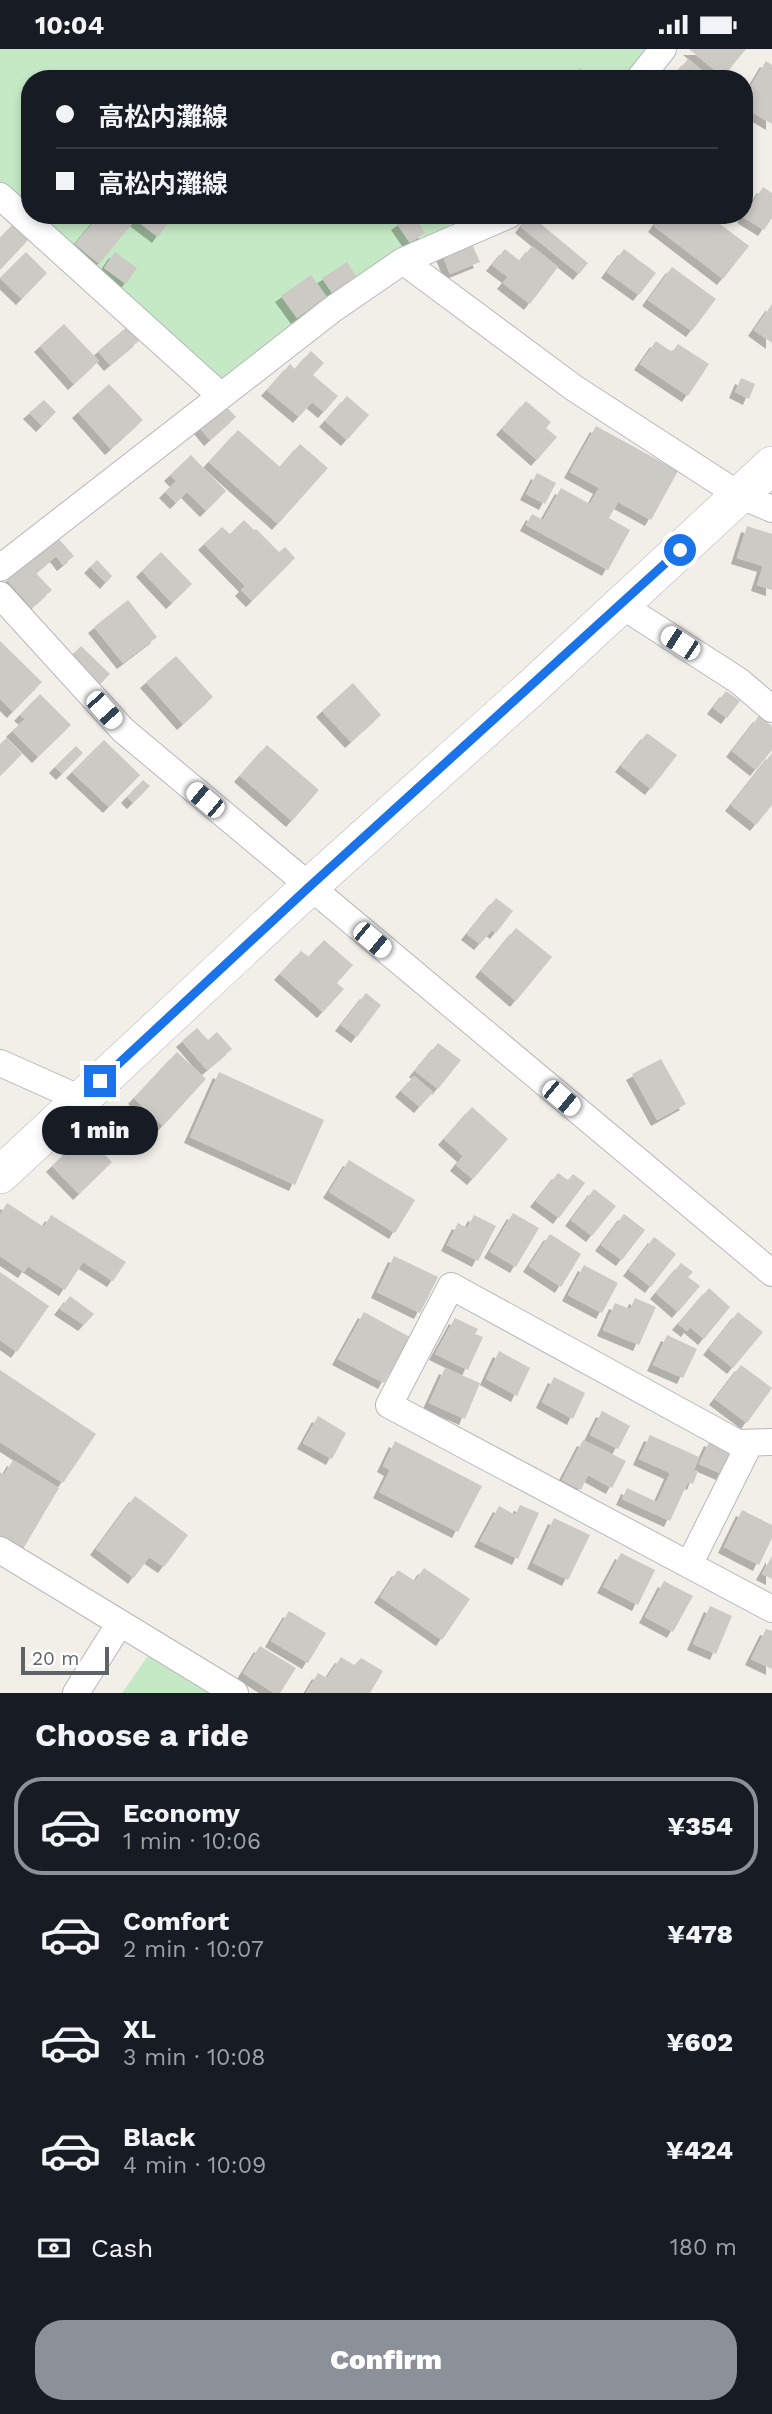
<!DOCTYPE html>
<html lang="en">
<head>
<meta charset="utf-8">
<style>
	:root { --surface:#171b24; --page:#242831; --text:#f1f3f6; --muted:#9ea1a6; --line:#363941; --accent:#8c9099 }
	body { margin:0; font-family:"Work Sans","Noto Sans JP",sans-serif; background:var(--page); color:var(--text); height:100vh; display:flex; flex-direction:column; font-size:26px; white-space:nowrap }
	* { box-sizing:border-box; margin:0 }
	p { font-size:23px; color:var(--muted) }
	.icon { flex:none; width:38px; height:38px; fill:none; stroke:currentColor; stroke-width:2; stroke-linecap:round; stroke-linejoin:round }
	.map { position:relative; height:1644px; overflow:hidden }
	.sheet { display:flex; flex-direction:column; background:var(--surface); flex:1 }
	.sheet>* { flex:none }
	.hud { position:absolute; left:21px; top:21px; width:732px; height:154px; border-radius:28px; box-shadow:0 4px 10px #0003; display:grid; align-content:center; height:154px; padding:0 35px; background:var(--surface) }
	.scale { position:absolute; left:21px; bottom:18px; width:88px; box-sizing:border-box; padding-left:7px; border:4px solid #5f6368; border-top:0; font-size:19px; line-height:24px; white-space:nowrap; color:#5f6368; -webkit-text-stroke:5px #fff; paint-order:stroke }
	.end { position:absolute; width:32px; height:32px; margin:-16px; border:9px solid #1a73e8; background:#fff; box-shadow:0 0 0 4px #fff }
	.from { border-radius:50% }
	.bubble { position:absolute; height:49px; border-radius:24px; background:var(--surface); box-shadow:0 4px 10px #0003; font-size:23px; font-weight:800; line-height:49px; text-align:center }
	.car { position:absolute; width:21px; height:42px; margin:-21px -10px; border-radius:9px; box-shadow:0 0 5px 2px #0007; background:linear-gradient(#fff 24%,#345 0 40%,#fff 0 76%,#345 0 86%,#fff 0) }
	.hud b { display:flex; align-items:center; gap:24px; height:66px; font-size:26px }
	.hud b+b { border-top:2px solid var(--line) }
	.hud i { width:18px; height:18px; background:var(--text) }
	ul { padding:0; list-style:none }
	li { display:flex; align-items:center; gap:21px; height:98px; margin:0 14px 10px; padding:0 21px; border:4px solid transparent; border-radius:28px }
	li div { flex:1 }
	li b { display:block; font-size:26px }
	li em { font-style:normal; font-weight:800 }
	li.on { border-color:var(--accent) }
	li>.icon { width:63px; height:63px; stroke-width:1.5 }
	h2 { padding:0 35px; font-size:32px; line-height:84px }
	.pay { display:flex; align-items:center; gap:18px; height:77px; padding:0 35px; font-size:26px }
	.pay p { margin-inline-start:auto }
	.button { display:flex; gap:14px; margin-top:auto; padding:14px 35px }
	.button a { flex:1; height:80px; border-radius:28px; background:var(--accent); color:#fff; font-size:28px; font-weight:800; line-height:80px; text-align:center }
	.status { display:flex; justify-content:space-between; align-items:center; height:49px; padding:0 35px; background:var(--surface); direction:ltr }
	.status svg { height:19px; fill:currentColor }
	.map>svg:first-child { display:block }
	.green { fill:#c5e8c5 }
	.building { fill:#cccac5; filter:url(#shadow) }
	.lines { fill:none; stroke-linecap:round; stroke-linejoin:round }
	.street-casing { stroke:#b5b8bc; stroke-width:28 }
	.secondary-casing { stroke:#b6babf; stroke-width:38 }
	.street { stroke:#fff; stroke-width:26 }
	.secondary { stroke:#fff; stroke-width:37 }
	.route { stroke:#1a73e8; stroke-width:9 }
</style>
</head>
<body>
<div class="status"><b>10:04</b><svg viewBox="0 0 49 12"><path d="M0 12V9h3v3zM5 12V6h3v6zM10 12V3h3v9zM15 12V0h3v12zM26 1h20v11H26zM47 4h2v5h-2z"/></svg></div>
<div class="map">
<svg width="772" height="1644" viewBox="0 0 772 1644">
	<defs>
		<filter id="shadow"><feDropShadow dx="-6" dy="6" stdDeviation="0" flood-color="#0004"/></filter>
	</defs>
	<rect width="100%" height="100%" fill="#f1efe8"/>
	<path class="green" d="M 0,0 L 656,0 L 635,30 L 30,30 L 30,166 L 462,166 L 221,347 L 0,155 Z
		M 148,1607 L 211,1644 L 122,1644 Z"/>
	<path class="building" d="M 689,0 L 746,0 L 723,28 Z
		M 688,10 L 712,30 L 671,30 Z
		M 766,12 L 772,16 L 772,75 L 744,58 L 744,48 Z
		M 580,19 L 592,30 L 571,30 Z
		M 763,138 L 772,144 L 772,169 L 764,181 L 743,168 Z
		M 35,166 L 59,166 L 52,178 Z
		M 99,166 L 121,166 L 132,175 L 99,215 L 75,195 Z
		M 129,166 L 172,166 L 173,167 L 158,188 Z
		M 411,166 L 414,166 L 425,184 L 410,194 L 397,175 Z
		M 530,166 L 588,214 L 579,225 L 521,178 Z
		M 662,166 L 708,166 L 749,197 L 723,230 L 654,177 Z
		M 14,174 L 30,189 L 0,221 L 0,189 Z
		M 471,193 L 480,213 L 450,225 L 442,205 Z
		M 532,197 L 558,218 L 530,255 L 503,234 L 508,228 L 492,216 L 505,200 L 520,212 Z
		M 624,200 L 656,224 L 639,246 L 607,223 Z
		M 26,203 L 47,224 L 22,250 L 0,229 Z
		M 115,203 L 137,219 L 126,235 L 104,219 Z
		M 347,213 L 356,227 L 332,244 L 322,229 Z
		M 672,218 L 716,250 L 692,282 L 648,251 Z
		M 311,226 L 327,248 L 297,269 L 281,247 Z
		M 772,255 L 772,294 L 754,281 Z
		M 64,275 L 99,312 L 74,335 L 40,297 Z
		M 128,277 L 140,291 L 110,316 L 98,302 Z
		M 656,292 L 672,303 L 678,295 L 709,315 L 688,347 L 640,315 Z
		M 311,302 L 324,314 L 313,326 L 338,347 L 324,363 L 312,353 L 299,368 L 267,341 L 290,315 L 295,320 Z
		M 741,329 L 755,335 L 749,350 L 735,343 Z
		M 109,335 L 143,371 L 111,400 L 78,363 Z
		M 347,347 L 369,366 L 347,391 L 325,372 Z
		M 44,351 L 56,363 L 42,377 L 29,364 Z
		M 526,352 L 551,373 L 546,379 L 557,388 L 537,411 L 502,380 Z
		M 225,356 L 236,368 L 210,391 L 200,379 Z
		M 596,377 L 678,422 L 651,471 L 618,453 L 609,469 L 630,481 L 608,521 L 526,476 L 532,465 L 543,471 L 561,439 L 590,455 L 599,439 L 570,423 Z
		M 238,381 L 280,418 L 300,395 L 328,419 L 278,475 L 209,413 Z
		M 191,406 L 226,442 L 206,462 L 187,443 L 176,454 L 165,443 L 176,432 L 170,426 Z
		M 537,424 L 556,434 L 545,455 L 526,445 Z
		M 244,471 L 254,481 L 256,480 L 279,503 L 285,498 L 295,509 L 252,552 L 241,541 L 245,537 L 204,495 L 222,478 L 230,485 Z
		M 747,477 L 772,485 L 772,541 L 757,536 L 763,517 L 737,509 Z
		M 57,488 L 74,507 L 63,516 L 56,507 L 36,524 L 52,541 L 32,559 L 7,531 Z
		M 161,503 L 192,535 L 172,554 L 142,522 Z
		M 97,511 L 112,527 L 106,534 L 90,518 Z
		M 128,551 L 157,588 L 123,614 L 94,578 Z
		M 0,592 L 42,633 L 13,663 L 0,650 Z
		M 81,597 L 110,625 L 100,635 L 71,607 Z
		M 176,607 L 213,648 L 183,675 L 146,633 Z
		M 353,634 L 381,666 L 351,693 L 322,662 Z
		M 726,642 L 740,652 L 727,669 L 713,659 Z
		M 40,645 L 71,676 L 38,708 L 12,682 L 25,670 L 20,666 Z
		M 759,667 L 772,677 L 772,701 L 756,721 L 732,702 Z
		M 647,684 L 677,706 L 651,740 L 621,717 Z
		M 7,689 L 22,705 L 0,727 L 0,695 Z
		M 104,691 L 140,726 L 109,758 L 72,723 Z
		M 267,696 L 319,741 L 292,772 L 240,727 Z
		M 76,697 L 83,704 L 62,725 L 55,718 Z
		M 772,704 L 772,756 L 756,776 L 731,756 Z
		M 143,731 L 150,737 L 133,754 L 127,748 Z
		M 496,849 L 513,862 L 496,884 L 492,881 L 480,895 L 467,885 Z
		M 516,879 L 552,908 L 516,952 L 481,922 Z
		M 324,891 L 353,916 L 337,934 L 344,940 L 323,963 L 280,925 L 301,902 L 309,908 Z
		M 366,944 L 381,956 L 357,988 L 341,976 Z
		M 197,979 L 208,991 L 217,983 L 232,1000 L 207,1021 L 182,992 Z
		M 438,994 L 461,1011 L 438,1040 L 415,1022 Z
		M 177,1003 L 206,1030 L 163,1077 L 134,1049 Z
		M 661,1010 L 686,1055 L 657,1071 L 632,1025 Z
		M 219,1023 L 324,1071 L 295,1136 L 190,1088 Z
		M 414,1027 L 433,1043 L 420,1058 L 401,1042 Z
		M 472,1058 L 508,1090 L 473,1130 L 456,1116 L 463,1107 L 444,1090 Z
		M 85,1085 L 112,1113 L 79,1145 L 52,1117 Z
		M 349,1111 L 415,1151 L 395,1184 L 329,1143 Z
		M 558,1124 L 568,1131 L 573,1125 L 585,1134 L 559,1169 L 536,1152 Z
		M 594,1140 L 616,1157 L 592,1187 L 571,1171 Z
		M 7,1154 L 44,1178 L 51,1166 L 126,1213 L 113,1232 L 83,1213 L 65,1241 L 28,1217 L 24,1223 L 0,1207 L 0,1166 Z
		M 513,1164 L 539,1179 L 516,1218 L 490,1203 Z
		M 624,1165 L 645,1181 L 622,1211 L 601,1196 Z
		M 474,1166 L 496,1177 L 478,1212 L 447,1196 L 458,1174 L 467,1179 Z
		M 550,1185 L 581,1205 L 561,1238 L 529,1217 Z
		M 654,1188 L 676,1205 L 651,1238 L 629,1221 Z
		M 394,1207 L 438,1228 L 420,1264 L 377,1243 Z
		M 681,1214 L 693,1223 L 688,1228 L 700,1237 L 678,1263 L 656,1244 Z
		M 584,1216 L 618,1234 L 602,1264 L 568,1246 Z
		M 0,1223 L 49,1257 L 17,1303 L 0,1291 Z
		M 709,1239 L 730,1258 L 704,1290 L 690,1278 L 687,1282 L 678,1275 Z
		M 70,1247 L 94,1265 L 84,1276 L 60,1260 Z
		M 635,1249 L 656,1258 L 639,1296 L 603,1281 L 615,1254 L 630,1260 Z
		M 364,1263 L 410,1288 L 384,1334 L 338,1310 Z
		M 738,1263 L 763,1283 L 733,1319 L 709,1300 Z
		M 455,1269 L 478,1280 L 475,1285 L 483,1288 L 468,1321 L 435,1305 Z
		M 667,1286 L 697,1300 L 683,1329 L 653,1316 Z
		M 499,1302 L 530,1319 L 517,1347 L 486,1330 Z
		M 741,1316 L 772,1339 L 747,1374 L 715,1350 Z
		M 445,1319 L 480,1334 L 465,1370 L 429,1354 Z
		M 0,1321 L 96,1385 L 63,1434 L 0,1393 Z
		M 554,1328 L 585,1344 L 573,1370 L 542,1353 Z
		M 602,1362 L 630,1377 L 618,1400 L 590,1386 Z
		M 318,1367 L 346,1384 L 332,1410 L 303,1394 Z
		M 650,1386 L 699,1408 L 694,1421 L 698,1422 L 693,1435 L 688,1433 L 670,1472 L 622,1450 L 627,1439 L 657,1453 L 670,1424 L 639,1410 Z
		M 583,1391 L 626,1412 L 612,1439 L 588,1426 L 581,1441 L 562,1431 Z
		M 710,1391 L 733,1401 L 722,1425 L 699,1415 Z
		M 395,1392 L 482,1437 L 458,1483 L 379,1443 L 390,1421 L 383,1417 Z
		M 13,1411 L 59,1439 L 20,1505 L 0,1493 L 0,1423 L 4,1426 Z
		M 135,1447 L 188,1486 L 164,1518 L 149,1508 L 134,1529 L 96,1500 Z
		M 520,1456 L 539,1464 L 518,1510 L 480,1492 L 499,1457 L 515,1466 Z
		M 742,1461 L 772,1476 L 772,1489 L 759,1516 L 724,1498 Z
		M 554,1469 L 590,1486 L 568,1531 L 533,1514 Z
		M 621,1504 L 655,1521 L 638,1556 L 603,1538 Z
		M 772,1507 L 772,1530 L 762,1525 Z
		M 424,1519 L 470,1550 L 442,1591 L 380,1548 L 398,1521 L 415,1532 Z
		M 664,1532 L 693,1547 L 673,1583 L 645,1568 Z
		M 710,1557 L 732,1567 L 716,1605 L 693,1595 Z
		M 289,1562 L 326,1584 L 308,1614 L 271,1592 Z
		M 766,1580 L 772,1582 L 772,1620 L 751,1610 Z
		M 260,1597 L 296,1619 L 280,1644 L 274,1644 L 243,1624 Z
		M 341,1608 L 354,1616 L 361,1609 L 383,1622 L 370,1644 L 306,1644 L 318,1624 L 327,1629 Z"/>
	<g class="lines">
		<defs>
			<path id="street" d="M 639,30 L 663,0
				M 0,147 L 221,347
				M 403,212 L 509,166
				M 0,519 L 333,260 L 403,212 L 574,339 L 739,446 L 772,460
				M 0,546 L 123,681 L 772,1224
				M 621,556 L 739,632 L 772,660
				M 0,1014 L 81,1050
				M 772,1393 L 738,1394 L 451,1237 L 389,1356 L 772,1560
				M 0,1501 L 120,1574
				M 689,1516 L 750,1394
				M 76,1644 L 120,1574 L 235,1644"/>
			<path id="secondary" d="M 0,1126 L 309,838 L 530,640 L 772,416"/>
		</defs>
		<use href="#street" class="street-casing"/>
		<use href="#secondary" class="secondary-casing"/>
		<use href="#street" class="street"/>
		<use href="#secondary" class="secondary"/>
	</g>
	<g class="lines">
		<path class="route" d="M 100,1032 L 309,838 L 680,501"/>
	</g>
</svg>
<div class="scale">20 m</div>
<i class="end from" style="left:680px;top:501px"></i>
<i class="end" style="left:100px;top:1032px"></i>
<div class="bubble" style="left:42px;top:1057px;width:116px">1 min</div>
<i class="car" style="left:680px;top:594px;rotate:303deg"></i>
<i class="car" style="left:104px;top:661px;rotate:138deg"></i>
<i class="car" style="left:205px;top:751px;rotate:310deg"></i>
<i class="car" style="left:372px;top:891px;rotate:130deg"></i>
<i class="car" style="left:561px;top:1049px;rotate:130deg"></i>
<div class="hud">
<b><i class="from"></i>高松内灘線</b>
<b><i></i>高松内灘線</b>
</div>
</div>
<section class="sheet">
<h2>Choose a ride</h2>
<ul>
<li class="on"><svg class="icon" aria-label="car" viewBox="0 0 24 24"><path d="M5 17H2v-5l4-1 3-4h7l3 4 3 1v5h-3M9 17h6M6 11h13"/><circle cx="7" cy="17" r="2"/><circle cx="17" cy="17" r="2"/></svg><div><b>Economy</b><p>1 min · 10:06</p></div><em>¥354</em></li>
<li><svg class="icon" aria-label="car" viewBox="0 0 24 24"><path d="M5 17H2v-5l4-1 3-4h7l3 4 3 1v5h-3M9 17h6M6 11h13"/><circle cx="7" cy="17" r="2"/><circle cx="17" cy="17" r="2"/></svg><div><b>Comfort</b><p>2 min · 10:07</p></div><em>¥478</em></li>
<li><svg class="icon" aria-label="car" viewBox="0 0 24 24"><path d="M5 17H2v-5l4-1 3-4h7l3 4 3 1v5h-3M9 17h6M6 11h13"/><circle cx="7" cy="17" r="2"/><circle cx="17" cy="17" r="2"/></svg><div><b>XL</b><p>3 min · 10:08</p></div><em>¥602</em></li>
<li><svg class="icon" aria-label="car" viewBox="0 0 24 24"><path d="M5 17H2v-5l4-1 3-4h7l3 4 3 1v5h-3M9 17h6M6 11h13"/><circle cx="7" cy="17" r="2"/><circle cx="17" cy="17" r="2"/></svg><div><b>Black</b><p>4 min · 10:09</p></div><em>¥424</em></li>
</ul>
<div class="pay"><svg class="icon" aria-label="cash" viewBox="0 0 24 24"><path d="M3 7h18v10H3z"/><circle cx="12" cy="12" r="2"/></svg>Cash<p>180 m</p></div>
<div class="button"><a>Confirm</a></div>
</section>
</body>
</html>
